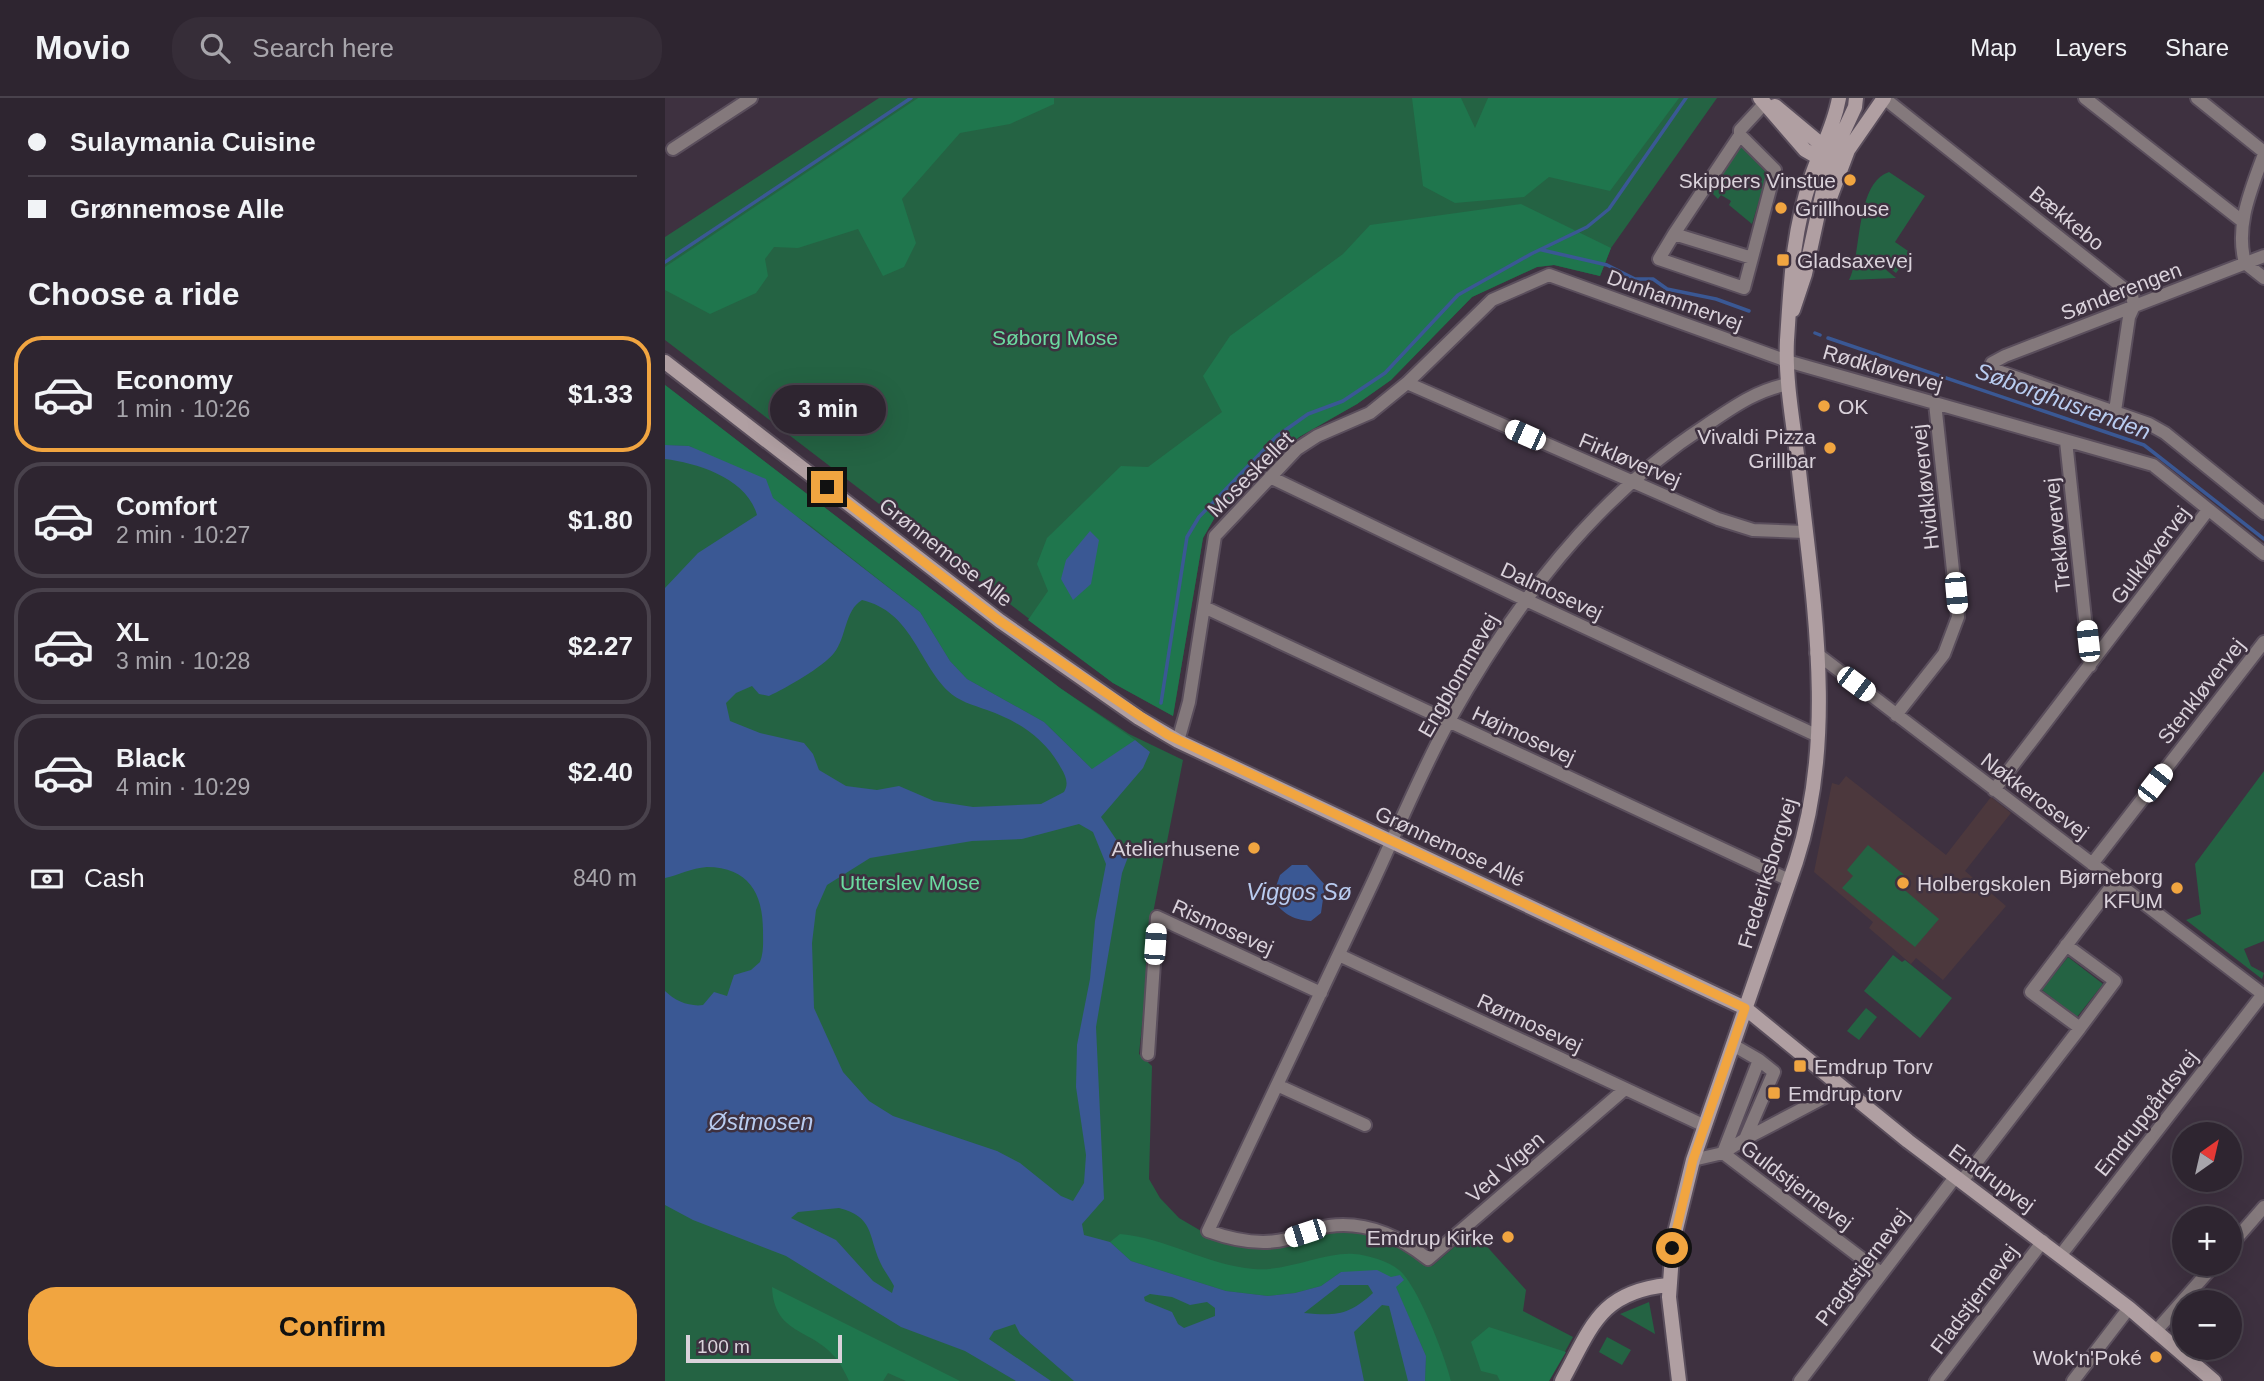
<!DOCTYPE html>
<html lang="en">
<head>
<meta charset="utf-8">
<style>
	:root { --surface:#2e2530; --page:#362d38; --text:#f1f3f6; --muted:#a7a5ab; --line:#49424c; --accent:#f1a540 }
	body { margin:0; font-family:Arial,sans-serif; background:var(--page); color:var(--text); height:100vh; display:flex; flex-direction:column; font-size:26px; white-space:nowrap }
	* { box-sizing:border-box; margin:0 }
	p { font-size:23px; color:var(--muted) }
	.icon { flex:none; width:38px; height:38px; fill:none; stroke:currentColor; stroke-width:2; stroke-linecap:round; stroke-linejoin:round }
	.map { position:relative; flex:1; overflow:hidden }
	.details { display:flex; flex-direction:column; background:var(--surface); width:665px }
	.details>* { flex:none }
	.hud { display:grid; align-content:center; height:154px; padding:0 28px; background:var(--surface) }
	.needle { width:46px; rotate:34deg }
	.controls { position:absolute; left:1507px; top:1024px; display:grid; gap:14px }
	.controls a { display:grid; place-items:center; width:70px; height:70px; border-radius:50%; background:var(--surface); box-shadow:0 7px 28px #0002,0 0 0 2px var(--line); font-size:35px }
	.scale { position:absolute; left:21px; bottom:18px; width:156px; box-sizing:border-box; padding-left:7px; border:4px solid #dad2db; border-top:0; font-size:19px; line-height:24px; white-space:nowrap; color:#dad2db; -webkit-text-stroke:5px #3e3140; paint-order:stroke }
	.end { position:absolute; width:32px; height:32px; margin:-16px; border:9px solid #f1a540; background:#111; box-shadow:0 0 0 4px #111 }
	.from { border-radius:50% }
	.bubble { position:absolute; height:49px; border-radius:24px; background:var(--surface); box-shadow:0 7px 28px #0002,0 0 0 2px var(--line); font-size:23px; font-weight:600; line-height:49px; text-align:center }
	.car { position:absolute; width:21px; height:42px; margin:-21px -10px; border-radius:9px; box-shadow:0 0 5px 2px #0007; background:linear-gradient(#fff 24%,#345 0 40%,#fff 0 76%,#345 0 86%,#fff 0) }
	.hud b { display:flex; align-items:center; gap:24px; height:66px; font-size:26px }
	.hud b+b { border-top:2px solid var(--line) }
	.hud i { width:18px; height:18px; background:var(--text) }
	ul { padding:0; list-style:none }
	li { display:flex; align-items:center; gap:21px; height:116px; margin:0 14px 10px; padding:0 14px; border:4px solid var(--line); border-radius:28px }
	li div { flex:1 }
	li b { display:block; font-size:26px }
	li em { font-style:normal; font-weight:600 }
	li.current { border-color:var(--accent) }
	li>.icon { width:63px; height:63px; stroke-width:1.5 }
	h2 { padding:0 28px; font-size:32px; line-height:84px }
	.pay { display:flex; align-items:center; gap:18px; height:77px; padding:0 28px; font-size:26px }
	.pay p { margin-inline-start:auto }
	.button { display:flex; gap:14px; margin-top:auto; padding:14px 28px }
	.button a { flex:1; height:80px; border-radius:28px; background:var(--accent); color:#111; font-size:28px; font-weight:600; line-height:80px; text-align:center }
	header { display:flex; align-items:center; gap:42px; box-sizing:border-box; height:98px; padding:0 35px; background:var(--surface); border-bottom:2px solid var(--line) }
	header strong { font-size:33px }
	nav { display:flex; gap:38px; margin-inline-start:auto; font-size:24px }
	.search { width:490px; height:63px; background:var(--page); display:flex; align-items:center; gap:18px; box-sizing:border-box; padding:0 24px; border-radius:28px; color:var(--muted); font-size:26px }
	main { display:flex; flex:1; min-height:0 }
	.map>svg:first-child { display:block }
	.education { fill:#4c383d }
	.green { fill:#246343 }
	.forest { fill:#1f764d }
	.water { fill:#3a5894; fill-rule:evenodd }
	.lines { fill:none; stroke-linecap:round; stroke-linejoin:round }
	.stream { stroke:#3a5894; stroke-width:3.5 }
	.street-casing { stroke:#5a4e5c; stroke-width:16 }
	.secondary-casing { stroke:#5a4e5c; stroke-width:18 }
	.street { stroke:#84797c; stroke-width:12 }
	.secondary { stroke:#b09fa2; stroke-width:14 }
	.route { stroke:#f1a540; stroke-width:9 }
	.poi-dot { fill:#f1a540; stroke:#3e3140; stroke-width:2.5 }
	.labels { text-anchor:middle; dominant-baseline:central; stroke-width:5; stroke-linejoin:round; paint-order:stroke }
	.poi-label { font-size:21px; fill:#dad2db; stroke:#3e3140; text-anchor:end }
	.street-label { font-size:21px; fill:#dad2db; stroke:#3e3140 }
	.park-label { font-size:21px; fill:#6bdba0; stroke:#3e3140 }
	.water-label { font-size:23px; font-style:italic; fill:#b9ccf0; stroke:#3e3140 }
</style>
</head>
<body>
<header>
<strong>Movio</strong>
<div class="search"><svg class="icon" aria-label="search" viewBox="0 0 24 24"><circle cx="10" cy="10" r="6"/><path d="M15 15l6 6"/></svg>Search here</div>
<nav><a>Map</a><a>Layers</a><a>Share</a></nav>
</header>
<main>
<section class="details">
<div class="hud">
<b><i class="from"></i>Sulaymania Cuisine</b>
<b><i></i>Grønnemose Alle</b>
</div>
<h2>Choose a ride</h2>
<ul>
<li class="current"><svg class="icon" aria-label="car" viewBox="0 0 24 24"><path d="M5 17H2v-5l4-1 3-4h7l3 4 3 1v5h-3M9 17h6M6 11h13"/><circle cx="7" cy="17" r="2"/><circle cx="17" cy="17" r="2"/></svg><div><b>Economy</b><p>1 min · 10:26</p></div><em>$1.33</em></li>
<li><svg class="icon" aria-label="car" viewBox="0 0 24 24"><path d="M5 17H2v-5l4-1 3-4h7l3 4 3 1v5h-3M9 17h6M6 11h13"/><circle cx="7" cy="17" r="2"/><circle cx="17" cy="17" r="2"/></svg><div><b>Comfort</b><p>2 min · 10:27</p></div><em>$1.80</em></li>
<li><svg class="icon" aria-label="car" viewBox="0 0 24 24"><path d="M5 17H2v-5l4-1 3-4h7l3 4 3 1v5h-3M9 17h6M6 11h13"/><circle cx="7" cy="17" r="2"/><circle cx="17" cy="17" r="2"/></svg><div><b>XL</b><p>3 min · 10:28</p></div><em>$2.27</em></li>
<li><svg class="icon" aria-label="car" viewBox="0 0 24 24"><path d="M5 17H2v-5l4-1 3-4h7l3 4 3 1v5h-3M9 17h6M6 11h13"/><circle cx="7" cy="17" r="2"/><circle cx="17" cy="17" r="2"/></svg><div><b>Black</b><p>4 min · 10:29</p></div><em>$2.40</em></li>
</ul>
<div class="pay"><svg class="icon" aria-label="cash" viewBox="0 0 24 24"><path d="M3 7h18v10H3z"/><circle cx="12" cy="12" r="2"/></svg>Cash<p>840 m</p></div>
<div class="button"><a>Confirm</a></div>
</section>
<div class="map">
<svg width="1599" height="1283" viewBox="0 0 1599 1283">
	<rect width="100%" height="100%" fill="#3e3140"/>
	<path class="education" d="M 1181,678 L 1281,757 L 1326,699 L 1346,715 L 1300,773 L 1341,808 L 1278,882 L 1251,860 L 1246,866 L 1204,830 L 1208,824 L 1149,774 L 1167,685 L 1174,687 Z"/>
	<path class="green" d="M 214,0 L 1052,0 L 946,150 L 935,178 L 889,167 L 872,169 L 807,199 L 726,282 L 692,306 L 634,339 L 550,419 L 538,440 L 508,618 L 448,585 L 0,242 L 0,139 Z
		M 1076,46 L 1102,76 L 1087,126 L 1064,107 L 1066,103 L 1056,97 L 1053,101 L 1045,93 Z
		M 1224,74 L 1260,98 L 1230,144 L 1246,155 L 1231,175 L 1216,164 L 1214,166 L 1231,180 L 1184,182 C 1197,157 1190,85 1224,74 Z
		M 0,287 L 395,590 L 464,636 L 518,662 L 489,810 L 474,956 L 487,968 L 484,1081 L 495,1100 L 514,1120 L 543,1137 L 580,1146 L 666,1133 L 695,1132 L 742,1148 L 767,1168 L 808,1133 L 861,1192 L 858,1213 L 908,1239 L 884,1283 L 0,1283 Z
		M 1599,673 L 1599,843 L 1579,851 L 1586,868 L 1599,875 L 1597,881 L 1521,822 L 1536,816 L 1530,766 Z
		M 1203,747 L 1243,780 L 1236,789 L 1274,821 L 1250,849 L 1177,790 L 1188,778 L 1182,772 Z
		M 1228,857 L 1237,864 L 1240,862 L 1287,900 L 1255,940 L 1199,893 Z
		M 1403,859 L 1438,886 L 1412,919 L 1377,892 Z
		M 1201,910 L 1212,919 L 1194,942 L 1182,933 Z
		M 984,1204 L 990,1236 L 955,1216 Z
		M 942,1239 L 966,1252 L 957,1267 L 934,1254 Z"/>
	<path class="forest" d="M 253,0 L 389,0 L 389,6 L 345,26 L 295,35 L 237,101 L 251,145 L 239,169 L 218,178 L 193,131 L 133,150 L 109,149 L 100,161 L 103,178 L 91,195 L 45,216 L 0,192 L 0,169 Z
		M 747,0 L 796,0 L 810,30 L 823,0 L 1014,0 L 945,93 L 884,79 L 859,99 L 790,105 L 758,88 Z
		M 856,106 L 946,150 L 935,178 L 889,167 L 872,169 L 807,199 L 726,282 L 692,306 L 634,339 L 550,419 L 538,440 L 508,618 L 448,585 L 363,522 L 383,493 L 372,466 L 382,440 L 456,368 L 483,369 L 557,314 L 538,278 L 565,238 L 678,156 L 705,127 Z
		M 0,287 L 395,590 L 470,642 L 428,672 L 379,624 L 302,581 L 285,563 L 255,514 L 146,428 L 25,348 L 0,347 Z
		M 455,1136 C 501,1140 542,1167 589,1171 C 622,1174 659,1154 689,1156 C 703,1157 723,1163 734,1172 C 752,1186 781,1260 786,1283 L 760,1283 L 761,1258 L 726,1179 L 676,1174 L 656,1188 L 630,1195 L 603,1198 L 561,1193 L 466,1163 L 445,1144 Z
		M 107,1189 L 295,1283 L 241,1283 L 223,1275 L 218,1283 L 184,1283 C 180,1275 176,1266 170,1259 C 146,1230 109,1237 107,1189 Z
		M 824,1229 L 901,1254 L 884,1283 L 835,1283 L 832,1277 L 816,1273 L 806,1244 Z"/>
	<path class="water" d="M 0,347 L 24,348 L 101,381 L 108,400 L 255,514 L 285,563 L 302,581 L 379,624 L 427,671 L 470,642 L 485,654 L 478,670 L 436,719 L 463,759 L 457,775 L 431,929 L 439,1101 L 417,1126 L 419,1137 L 445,1144 L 466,1163 L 561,1193 L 603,1198 L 630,1195 L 656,1188 L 676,1174 L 712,1172 L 726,1179 L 735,1177 L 739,1182 L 731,1189 L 761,1258 L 760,1283 L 743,1283 L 724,1208 L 717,1207 L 689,1234 L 699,1283 L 409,1283 L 355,1236 L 350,1226 L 329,1233 L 324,1241 L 386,1283 L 351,1283 L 300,1253 L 236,1229 L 121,1158 L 28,1122 L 0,1107 L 0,893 C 10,903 25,909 38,907 L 49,894 L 62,898 L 69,877 L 86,872 L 95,864 C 99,854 98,843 98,832 C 98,795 83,769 42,769 C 26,770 14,777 0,780 L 0,490 L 33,455 L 92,417 C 82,380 32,365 0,361 ZM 197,502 C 247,514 253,564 283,593 C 293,603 308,607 322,612 C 353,623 380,640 396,670 C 401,678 404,686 399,694 L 376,706 L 308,709 L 269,703 L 234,688 L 212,692 L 181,688 L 154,672 L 148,656 L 139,645 L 95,635 L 65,623 L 61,605 L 71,595 L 87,588 L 94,596 L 104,598 C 121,590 158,569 169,555 C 182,539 179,513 197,502 ZM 414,726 L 428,734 L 441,766 L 430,823 L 425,881 L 412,947 L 411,989 L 421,1057 L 419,1085 L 408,1103 L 396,1098 L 355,1065 L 332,1053 L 228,1018 L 204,1003 L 178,974 L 149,910 L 147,845 L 151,812 L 162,787 L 205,760 L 307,743 L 357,741 ZM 174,1110 C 209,1119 203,1137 215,1164 C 219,1173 225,1180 229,1188 L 227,1195 L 208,1183 L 171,1142 L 126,1120 L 133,1114 ZM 675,1187 L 703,1187 L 708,1195 C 684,1217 672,1218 639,1215 ZM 485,1196 L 507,1199 L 525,1207 L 542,1204 L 550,1210 L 550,1218 L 519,1230 L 513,1226 L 507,1214 L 480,1203 L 479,1199 Z
		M 425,433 L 434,442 L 426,486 L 408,502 L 396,481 L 401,462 Z
		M 627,767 L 642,767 L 660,787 L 656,815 L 646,823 C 627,822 617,815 607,800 L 615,777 Z"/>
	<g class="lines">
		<path class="stream" d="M 877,152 L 942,167 L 970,181 L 988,181 L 1002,191 L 1051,201 L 1084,213
			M 0,164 L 246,0
			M 1150,235 L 1155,237
			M 1163,240 L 1479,347 L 1599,441
			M 496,605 L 522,439 L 534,419 L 612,338 L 643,316 L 678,303 L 720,275 L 793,197 L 866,156 L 922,129 L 944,111 L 1021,0"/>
		<defs>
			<path id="street" d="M 1219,0 L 1467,197 L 1469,208 L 1464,219 L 1450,313
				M 1420,0 L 1577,123
				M 1532,0 L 1599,54
				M 1075,37 L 1110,72 L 1087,160 L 1009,136 L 1075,37 L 1075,32 L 1099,6
				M 8,51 L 86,0
				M 1599,56 C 1586,92 1570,127 1580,165 L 1599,180
				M 1009,136 L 994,161 L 1079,190 L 1087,160
				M 1599,158 L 1340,258 L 1327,265 L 1327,271 L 1484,326 L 1500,335 L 1599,415
				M 742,285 L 1053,421 L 1088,432 L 1140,434
				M 1401,343 L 1425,568
				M 605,379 L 861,502 L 1153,638
				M 539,509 L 1124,782
				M 1151,555 L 1599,897
				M 1231,617 L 1279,556 L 1293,519 L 1270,305
				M 513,643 L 524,604 L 550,438 L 632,351 L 652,338 L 705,315 L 742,285 L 827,202 L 884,177 L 1122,263 L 1488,367 L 1599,456
				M 1329,692 L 1543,412
				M 1427,766 L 1599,544
				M 1401,847 L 1450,883 L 1415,930 L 1366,894 C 1394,857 1422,820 1450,784
				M 674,857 L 1040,1028
				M 483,956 L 492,819 L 656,895
				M 612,987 L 700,1027
				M 960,991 L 763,1161 C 734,1138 702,1123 664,1128 C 650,1130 636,1137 622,1141 C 596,1148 568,1142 543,1133 C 595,1023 647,913 699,803 C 728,743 753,679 785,621 C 849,507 929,400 1040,328 C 1067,310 1091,292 1124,286
				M 1080,1041 L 1177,990
				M 1058,1055 L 1216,1175
				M 1058,1055 L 1094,962 L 1068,947
				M 1028,1062 L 1058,1055 L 1080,1041 L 1109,974 L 1094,962
				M 1297,1083 L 1415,930
				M 1564,1149 L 1599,1109
				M 1395,1158 L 1598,896
				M 1491,1233 L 1550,1166
				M 1135,1283 L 1291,1078
				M 1271,1283 L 1378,1143
				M 1408,1283 L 1464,1210"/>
			<path id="secondary" d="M 1095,0 L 1140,52 L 1161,64
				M 1110,8 L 1164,53
				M 1165,100 L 1183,52 L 1219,0
				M 1128,212 L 1140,176 L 1164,65 L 1190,9 L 1191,0
				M 0,264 L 335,523 L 474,620 L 513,643 L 1080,910 L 1243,1043 L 1464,1210 L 1549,1283
				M 897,1283 C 927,1228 935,1194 1003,1187
				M 1014,1283 L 1004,1199 L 1008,1143 L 1028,1062 L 1131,764 C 1173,636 1147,495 1133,364 C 1128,324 1120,282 1122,242 C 1126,184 1127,136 1146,80 C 1155,52 1169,29 1174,0"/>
		</defs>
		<use href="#street" class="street-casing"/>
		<use href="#secondary" class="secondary-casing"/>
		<use href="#street" class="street"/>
		<use href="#secondary" class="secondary"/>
	</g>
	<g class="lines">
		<path class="route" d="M 162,389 L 335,523 L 503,637 L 1080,910 L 1028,1062 L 1007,1150"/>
	</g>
	<g class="poi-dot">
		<circle cx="1185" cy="82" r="7"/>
		<circle cx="1116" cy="110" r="7"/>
		<rect x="1111" y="155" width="14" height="14" rx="3.5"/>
		<circle cx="1159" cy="308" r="7"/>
		<circle cx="1165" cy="350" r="7"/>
		<circle cx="589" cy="750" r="7"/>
		<circle cx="1238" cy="785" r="7"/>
		<circle cx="1512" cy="790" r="7"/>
		<rect x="1128" y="961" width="14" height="14" rx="3.5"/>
		<rect x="1102" y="988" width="14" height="14" rx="3.5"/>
		<circle cx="843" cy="1139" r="7"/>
		<circle cx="1491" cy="1259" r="7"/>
	</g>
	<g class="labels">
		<g class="poi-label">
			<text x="1171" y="82">Skippers Vinstue</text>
			<text x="1130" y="110" text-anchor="start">Grillhouse</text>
			<text x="1132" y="162" text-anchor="start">Gladsaxevej</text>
			<text x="1173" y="308" text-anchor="start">OK</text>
			<text x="1151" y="338">Vivaldi Pizza<tspan x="1151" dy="24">Grillbar</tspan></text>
			<text x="575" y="750">Atelierhusene</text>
			<text x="1498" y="778">Bjørneborg<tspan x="1498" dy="24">KFUM</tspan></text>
			<text x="1252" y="785" text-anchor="start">Holbergskolen</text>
			<text x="1149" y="968" text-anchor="start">Emdrup Torv</text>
			<text x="1123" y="995" text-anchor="start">Emdrup torv</text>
			<text x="829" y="1139">Emdrup Kirke</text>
			<text x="1477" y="1259">Wok'n'Poké</text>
		</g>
		<g class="street-label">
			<text transform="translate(1402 120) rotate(39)">Bækkebo</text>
			<text transform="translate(1456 193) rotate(-21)">Sønderengen</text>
			<text transform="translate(1010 202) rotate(20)">Dunhammervej</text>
			<text transform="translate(1218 270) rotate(16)">Rødkløvervej</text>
			<text transform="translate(965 362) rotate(23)">Firkløvervej</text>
			<text transform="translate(585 376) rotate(-45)">Moseskellet</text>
			<text transform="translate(1260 389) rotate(-96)">Hvidkløvervej</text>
			<text transform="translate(1392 437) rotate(-96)">Trekløvervej</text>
			<text transform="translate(281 454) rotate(38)">Grønnemose Alle</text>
			<text transform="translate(1485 457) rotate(-53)">Gulkløvervej</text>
			<text transform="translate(887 493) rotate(25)">Dalmosevej</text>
			<text transform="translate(793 577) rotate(-60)">Engblommevej</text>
			<text transform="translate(1536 593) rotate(-52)">Stenkløvervej</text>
			<text transform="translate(859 637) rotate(25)">Højmosevej</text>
			<text transform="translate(1370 698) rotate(37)">Nøkkerosevej</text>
			<text transform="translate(785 748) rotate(25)">Grønnemose Allé</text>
			<text transform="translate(1102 775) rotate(-73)">Frederiksborgvej</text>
			<text transform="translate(558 829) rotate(24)">Rismosevej</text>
			<text transform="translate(865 925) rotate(25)">Rørmosevej</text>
			<text transform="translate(1481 1015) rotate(-52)">Emdrupgårdsvej</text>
			<text transform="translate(840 1069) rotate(-41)">Ved Vigen</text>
			<text transform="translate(1327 1080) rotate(36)">Emdrupvej</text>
			<text transform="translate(1132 1087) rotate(37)">Guldstjernevej</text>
			<text transform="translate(1197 1169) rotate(-53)">Pragtstjernevej</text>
			<text transform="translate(1309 1201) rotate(-53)">Fladstjernevej</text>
		</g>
		<g class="park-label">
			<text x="390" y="239">Søborg Mose</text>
			<text x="245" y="784">Utterslev Mose</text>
		</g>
		<g class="water-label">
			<text transform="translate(1398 303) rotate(20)">Søborghusrenden</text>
			<text x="634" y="794">Viggos Sø</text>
			<text x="96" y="1024">Østmosen</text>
		</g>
	</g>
</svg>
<div class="controls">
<a><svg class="needle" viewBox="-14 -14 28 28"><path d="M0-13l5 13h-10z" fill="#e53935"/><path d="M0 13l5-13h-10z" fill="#a7a5ab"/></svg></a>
<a>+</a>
<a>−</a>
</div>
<div class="scale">100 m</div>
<i class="end from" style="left:1007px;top:1150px"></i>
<i class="end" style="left:162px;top:389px"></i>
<div class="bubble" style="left:105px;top:287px;width:116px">3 min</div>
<i class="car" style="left:860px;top:337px;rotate:294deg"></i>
<i class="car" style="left:1291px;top:495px;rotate:175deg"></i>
<i class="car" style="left:1423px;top:543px;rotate:354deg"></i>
<i class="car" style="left:1191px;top:586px;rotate:127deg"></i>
<i class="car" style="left:1490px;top:685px;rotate:38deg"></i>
<i class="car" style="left:490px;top:846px;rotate:4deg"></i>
<i class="car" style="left:640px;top:1135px;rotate:252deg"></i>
</div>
</main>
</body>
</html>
